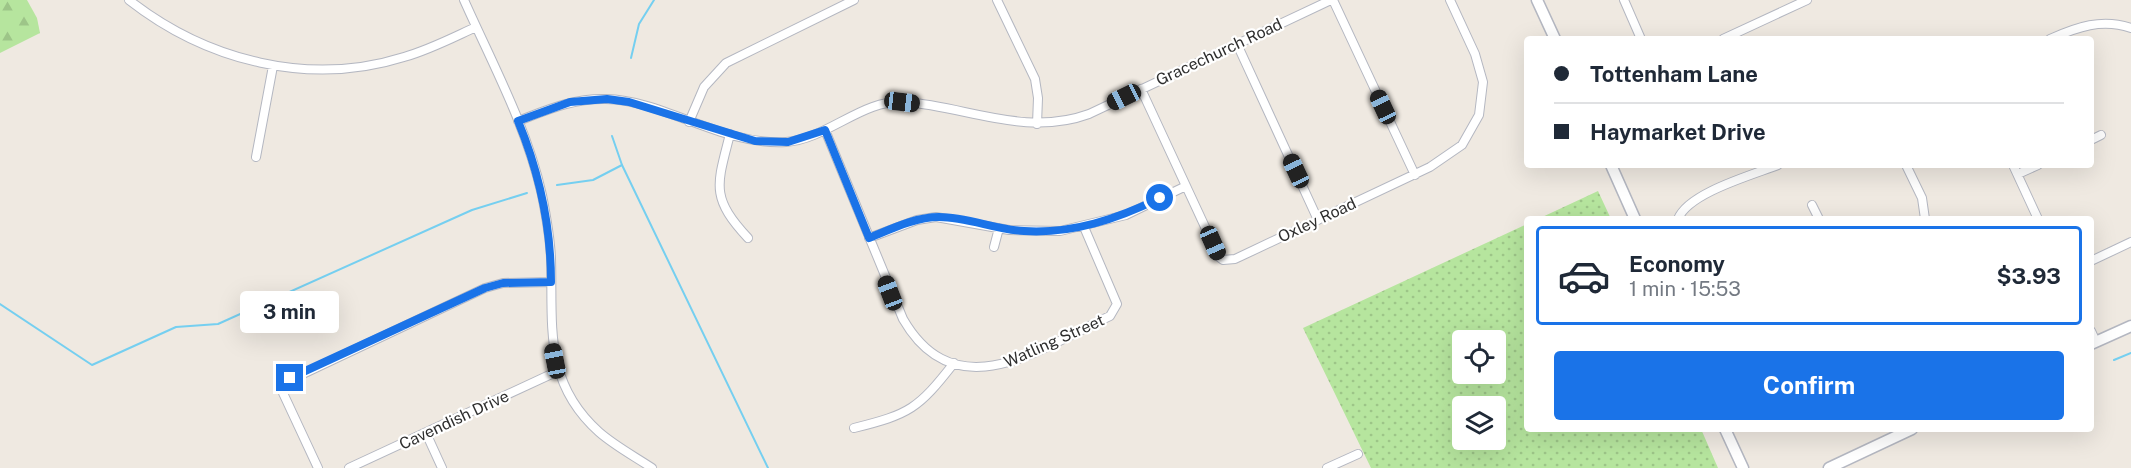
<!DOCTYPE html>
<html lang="en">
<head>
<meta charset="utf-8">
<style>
	:root { --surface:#fff; --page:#f6f6f7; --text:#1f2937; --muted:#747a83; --line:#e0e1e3; --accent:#1a73e8 }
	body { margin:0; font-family:"Public Sans",sans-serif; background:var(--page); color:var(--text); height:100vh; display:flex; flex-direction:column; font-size:22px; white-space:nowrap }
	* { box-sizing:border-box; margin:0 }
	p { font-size:20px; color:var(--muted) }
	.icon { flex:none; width:33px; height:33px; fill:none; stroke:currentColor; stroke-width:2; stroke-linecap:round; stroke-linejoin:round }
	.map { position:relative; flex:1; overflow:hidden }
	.side { position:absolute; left:1524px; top:216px; width:570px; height:216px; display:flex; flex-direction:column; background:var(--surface); border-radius:6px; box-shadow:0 6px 24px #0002 }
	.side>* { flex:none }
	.banner { position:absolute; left:1524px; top:36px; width:570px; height:132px; border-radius:6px; box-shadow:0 6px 24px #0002; display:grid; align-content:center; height:132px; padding:0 30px; background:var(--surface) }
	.buttons { position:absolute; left:1452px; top:330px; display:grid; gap:12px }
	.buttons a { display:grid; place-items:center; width:54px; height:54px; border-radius:6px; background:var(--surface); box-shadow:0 6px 24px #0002; font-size:30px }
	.end { position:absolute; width:27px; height:27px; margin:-14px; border:8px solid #1a73e8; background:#fff; box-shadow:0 0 0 3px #fff }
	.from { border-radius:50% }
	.bubble { position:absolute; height:42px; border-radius:6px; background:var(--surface); box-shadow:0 6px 24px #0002; font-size:20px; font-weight:700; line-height:42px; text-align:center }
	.car { position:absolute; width:18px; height:36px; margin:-18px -9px; border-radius:8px; box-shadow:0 0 4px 2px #0007; background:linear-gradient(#222 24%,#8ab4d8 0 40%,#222 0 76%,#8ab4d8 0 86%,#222 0) }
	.banner b { display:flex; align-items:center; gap:21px; height:57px; font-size:22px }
	.banner b+b { border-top:2px solid var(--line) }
	.banner i { width:15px; height:15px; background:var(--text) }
	ul { padding:10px 0 0; list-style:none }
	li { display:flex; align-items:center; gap:18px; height:99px; margin:0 12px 9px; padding:0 18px; border:3px solid transparent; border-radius:6px }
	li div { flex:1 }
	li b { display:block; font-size:22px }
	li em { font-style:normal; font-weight:700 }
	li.current { border-color:var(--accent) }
	li>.icon { width:54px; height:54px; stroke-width:1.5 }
	.action { display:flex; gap:12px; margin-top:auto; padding:12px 30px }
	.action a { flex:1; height:69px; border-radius:6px; background:var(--accent); color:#fff; font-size:24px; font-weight:700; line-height:69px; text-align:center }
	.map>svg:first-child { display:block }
	.grass { fill:url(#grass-dots); fill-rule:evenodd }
	.forest { fill:url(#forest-firs) }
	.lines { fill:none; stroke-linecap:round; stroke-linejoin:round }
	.stream { stroke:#75cff0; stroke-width:2 }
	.street-casing { stroke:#b4b7c1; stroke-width:10 }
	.secondary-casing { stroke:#b4b7c1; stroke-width:13 }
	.street { stroke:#fff; stroke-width:8 }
	.secondary { stroke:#fff; stroke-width:10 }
	.route { stroke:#1a73e8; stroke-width:8 }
	.labels { text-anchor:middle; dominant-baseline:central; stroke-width:4.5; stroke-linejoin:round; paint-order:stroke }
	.street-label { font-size:16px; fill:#2e2e2e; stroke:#fff }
</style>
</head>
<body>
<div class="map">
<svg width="2131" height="468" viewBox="0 0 2131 468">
	<defs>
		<pattern id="grass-dots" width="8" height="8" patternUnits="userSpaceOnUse" patternTransform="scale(1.5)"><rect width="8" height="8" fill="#b6e59e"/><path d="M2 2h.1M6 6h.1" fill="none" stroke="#9dc588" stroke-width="1.8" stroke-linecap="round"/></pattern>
		<pattern id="forest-firs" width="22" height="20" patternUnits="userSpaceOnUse" patternTransform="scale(1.5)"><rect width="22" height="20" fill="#b6e59e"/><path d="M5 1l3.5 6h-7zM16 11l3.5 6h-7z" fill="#9dc588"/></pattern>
	</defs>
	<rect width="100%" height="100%" fill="#efe9e1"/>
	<path class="grass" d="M 1598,191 L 1611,219 L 1538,219 Z
		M 1527,224 L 1527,429 L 1701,429 L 1718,468 L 1371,468 L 1303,328 ZM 1462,340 L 1496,340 L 1496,374 L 1462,374 ZM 1462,406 L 1496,406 L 1496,440 L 1462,440 Z"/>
	<path class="forest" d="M 0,0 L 27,0 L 37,18 L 40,33 L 0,53 Z"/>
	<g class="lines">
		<path class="stream" d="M 631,58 L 639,24 L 654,0
			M 612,136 L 622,165 L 768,468
			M 557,185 L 593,180 L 622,165
			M 0,304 L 92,365 L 176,327 L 218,324 L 472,210 L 527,193
			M 2114,360 L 2131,353"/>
		<defs>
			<path id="street" d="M 129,0 C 207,61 309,87 404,57 C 429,50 452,38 476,27
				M 464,0 C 492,63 527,127 542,195 C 546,215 550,238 551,258 C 553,325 543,382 599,432 C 615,446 634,456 652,468
				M 997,0 L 1035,79 L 1038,98 L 1037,124
				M 1333,0 L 1415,175
				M 1624,0 L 1641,39
				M 1723,39 L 1807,0
				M 2050,39 C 2077,27 2102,18 2131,28
				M 1237,44 L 1318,220
				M 1141,89 L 1219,257 L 1223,260 L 1235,259 L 1430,167 L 1462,145 L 1479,115 L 1483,82 L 1475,54 L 1450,0
				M 518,121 C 547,110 574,98 606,99 C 664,100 722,146 786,142 C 828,139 863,98 906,102 C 968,107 1026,137 1089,114 L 1331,0
				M 689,122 L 704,87 L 726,63 L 854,0
				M 825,130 L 903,319 C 956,411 1041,348 1110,316 L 1117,304 L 1084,227
				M 730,134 C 717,185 710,197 748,238
				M 2091,140 L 2101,135
				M 256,157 L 273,66
				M 1906,165 L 1922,198 L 1925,219
				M 2013,165 L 2038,219
				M 2018,174 L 2038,165
				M 1812,205 L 1819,219
				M 1678,219 C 1688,193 1752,175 1778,165
				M 869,238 L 917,220 L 936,217 L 1009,230 L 1060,231 L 1126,215 L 1186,186
				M 994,247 L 999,228
				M 2091,261 L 2131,242
				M 2091,331 L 2096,342
				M 854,428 C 910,414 918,409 954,363
				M 426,433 L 442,468
				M 318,468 L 283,393 L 286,382 L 485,288 L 503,283 L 551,282
				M 349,468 L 558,371
				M 1327,468 L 1358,454"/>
			<path id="secondary" d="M 1537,0 L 1555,39
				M 1611,165 L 1635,219
				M 2091,344 L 2131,326
				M 1725,429 L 1743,468
				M 1829,468 L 1912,429"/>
		</defs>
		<use href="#street" class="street-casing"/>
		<use href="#secondary" class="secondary-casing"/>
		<use href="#street" class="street"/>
		<use href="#secondary" class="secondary"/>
	</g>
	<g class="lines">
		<path class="route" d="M 290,378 L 485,288 L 503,283 L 551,282 C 551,226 539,172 518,121 L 570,102 L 607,99 L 629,102 L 755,141 L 788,142 L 825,130 L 869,238 C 891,229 915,217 939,217 C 968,217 996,230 1024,231 C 1073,234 1117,219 1160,198"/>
	</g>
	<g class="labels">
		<g class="street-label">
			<text transform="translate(1219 52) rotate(-25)">Gracechurch Road</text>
			<text transform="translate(1317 220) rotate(-25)">Oxley Road</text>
			<text transform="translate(1054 341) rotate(-24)">Watling Street</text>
			<text transform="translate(454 420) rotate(-25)">Cavendish Drive</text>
		</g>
	</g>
</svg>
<div class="buttons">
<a><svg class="icon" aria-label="locate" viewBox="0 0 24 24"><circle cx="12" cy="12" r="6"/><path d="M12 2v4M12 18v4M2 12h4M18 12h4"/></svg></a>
<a><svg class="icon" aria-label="layers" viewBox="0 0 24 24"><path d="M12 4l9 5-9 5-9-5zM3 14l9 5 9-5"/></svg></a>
</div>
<i class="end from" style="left:1160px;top:198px"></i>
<i class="end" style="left:290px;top:378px"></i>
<div class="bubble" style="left:240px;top:291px;width:99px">3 min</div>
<i class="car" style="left:1124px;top:97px;rotate:244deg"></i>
<i class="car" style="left:902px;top:102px;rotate:97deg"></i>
<i class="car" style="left:1383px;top:107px;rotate:335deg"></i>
<i class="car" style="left:1296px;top:171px;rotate:335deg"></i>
<i class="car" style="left:1213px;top:243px;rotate:156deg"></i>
<i class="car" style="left:890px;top:293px;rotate:339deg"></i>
<i class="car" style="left:555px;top:361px;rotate:349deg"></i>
<div class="banner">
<b><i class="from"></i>Tottenham Lane</b>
<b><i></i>Haymarket Drive</b>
</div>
<section class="side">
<ul>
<li class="current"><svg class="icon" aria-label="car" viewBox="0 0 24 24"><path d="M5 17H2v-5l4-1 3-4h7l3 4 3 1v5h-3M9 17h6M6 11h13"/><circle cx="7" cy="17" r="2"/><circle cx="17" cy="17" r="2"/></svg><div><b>Economy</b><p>1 min · 15:53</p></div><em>$3.93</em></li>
</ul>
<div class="action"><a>Confirm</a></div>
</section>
</div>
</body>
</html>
